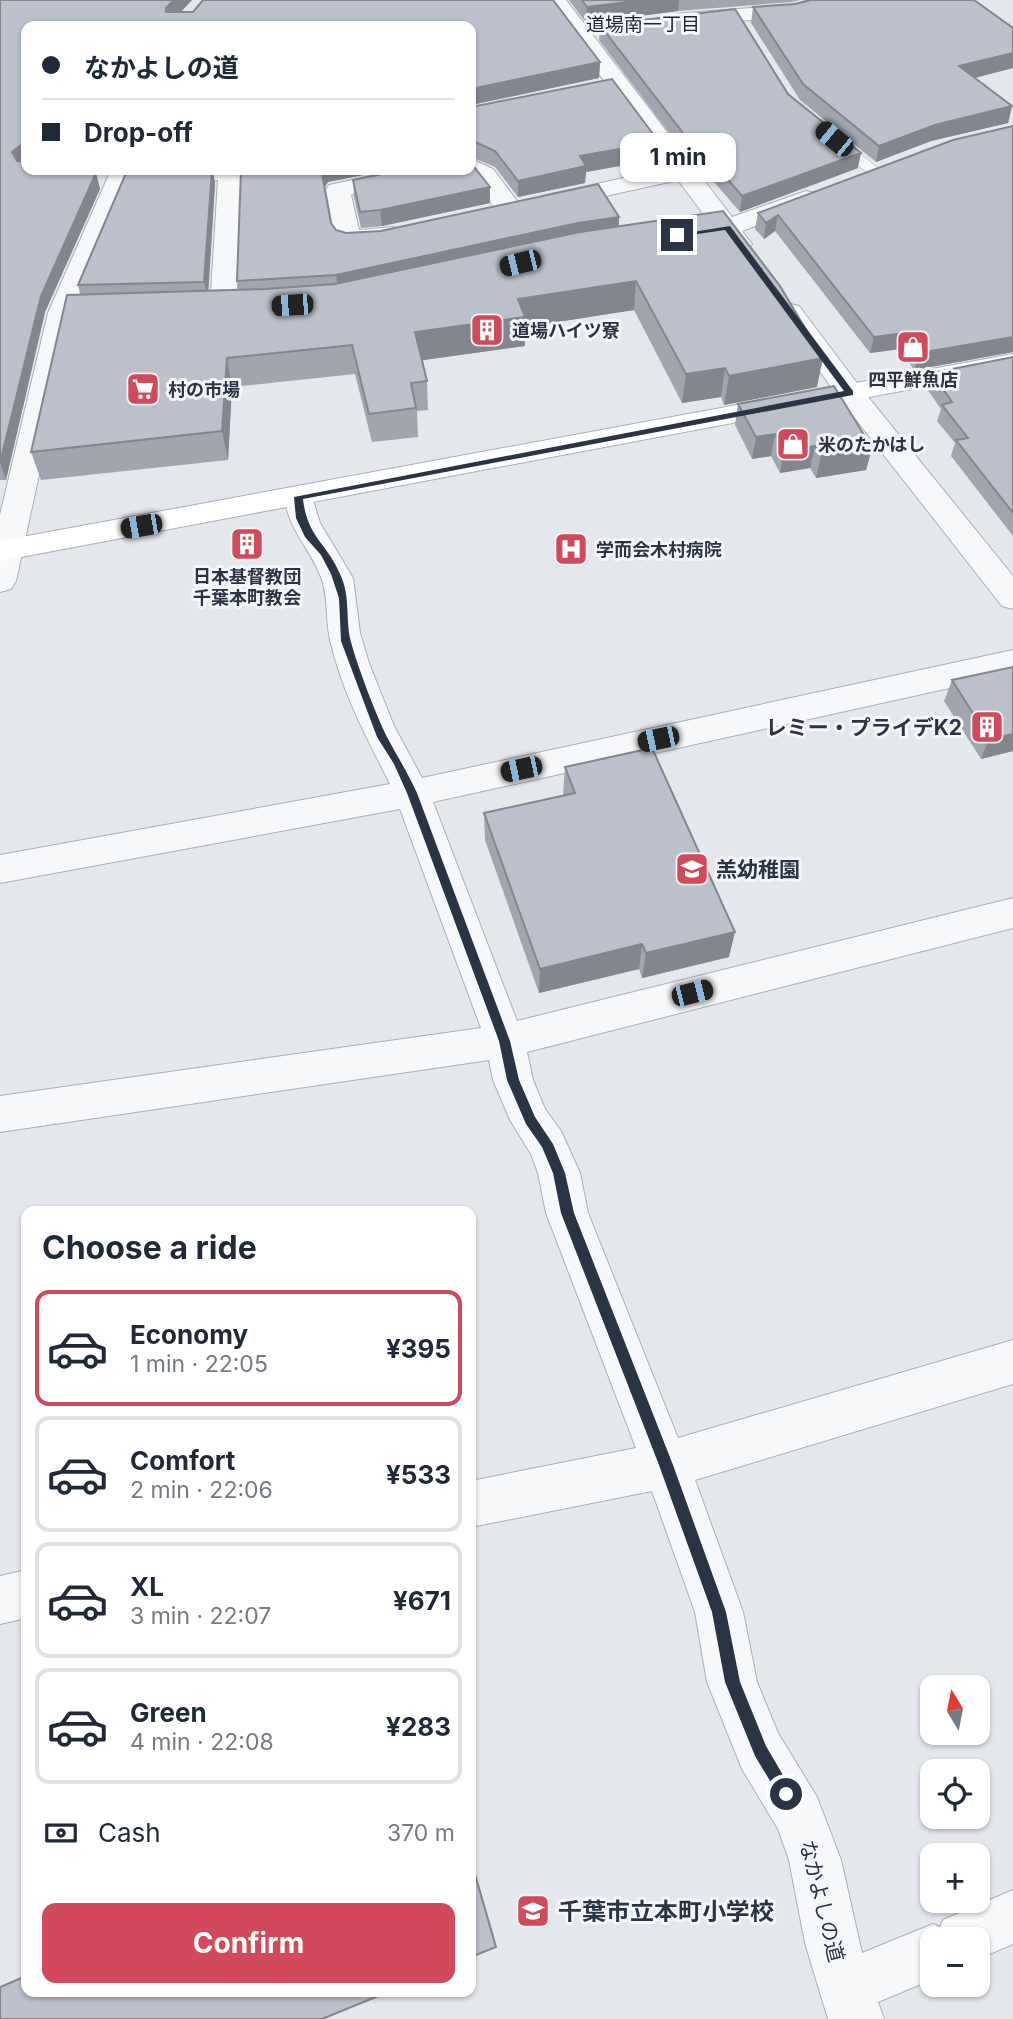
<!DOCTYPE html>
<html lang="en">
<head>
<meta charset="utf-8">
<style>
	:root { --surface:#fff; --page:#f2f2f3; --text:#1f2937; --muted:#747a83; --line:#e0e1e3; --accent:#d1495b }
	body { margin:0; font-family:Inter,"Noto Sans JP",sans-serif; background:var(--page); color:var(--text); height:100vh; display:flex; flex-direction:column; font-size:26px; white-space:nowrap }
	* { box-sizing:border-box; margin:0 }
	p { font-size:23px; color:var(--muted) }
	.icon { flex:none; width:38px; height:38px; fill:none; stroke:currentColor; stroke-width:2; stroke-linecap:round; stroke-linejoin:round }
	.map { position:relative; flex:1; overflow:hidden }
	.side { position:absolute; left:21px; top:1206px; width:455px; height:791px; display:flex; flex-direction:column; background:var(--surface); border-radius:14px; box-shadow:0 2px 5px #0004 }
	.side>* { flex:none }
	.top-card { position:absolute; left:21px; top:21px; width:455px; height:154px; border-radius:14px; box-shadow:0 2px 5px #0004; display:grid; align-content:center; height:154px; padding:0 21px; background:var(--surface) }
	.needle { width:46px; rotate:350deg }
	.tools { position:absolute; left:920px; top:1675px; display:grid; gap:14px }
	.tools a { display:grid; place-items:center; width:70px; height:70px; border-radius:14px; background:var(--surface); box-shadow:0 2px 5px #0004; font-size:35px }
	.end { position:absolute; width:32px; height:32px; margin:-16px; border:9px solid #2b3445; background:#fff; box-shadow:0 0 0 4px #fff }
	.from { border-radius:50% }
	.bubble { position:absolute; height:49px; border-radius:14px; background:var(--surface); box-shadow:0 2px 5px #0004; font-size:23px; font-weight:700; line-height:49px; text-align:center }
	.car { position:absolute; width:21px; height:42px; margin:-21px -10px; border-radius:9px; box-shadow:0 0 5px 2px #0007; background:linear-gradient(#222 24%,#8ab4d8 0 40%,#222 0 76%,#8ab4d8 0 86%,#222 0) }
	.top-card b { display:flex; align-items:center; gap:24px; height:66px; font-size:26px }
	.top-card b+b { border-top:2px solid var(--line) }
	.top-card i { width:18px; height:18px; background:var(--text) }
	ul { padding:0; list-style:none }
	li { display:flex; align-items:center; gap:21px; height:116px; margin:0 14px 10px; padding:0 7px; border:4px solid var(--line); border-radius:14px }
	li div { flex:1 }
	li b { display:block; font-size:26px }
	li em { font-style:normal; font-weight:700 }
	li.active { border-color:var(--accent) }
	li>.icon { width:63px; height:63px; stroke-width:1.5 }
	h2 { padding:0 21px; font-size:32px; line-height:84px }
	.pay { display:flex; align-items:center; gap:18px; height:77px; padding:0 21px; font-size:26px }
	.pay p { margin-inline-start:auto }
	.action { display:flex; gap:14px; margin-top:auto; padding:14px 21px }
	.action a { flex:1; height:80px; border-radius:14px; background:var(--accent); color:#fff; font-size:28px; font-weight:700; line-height:80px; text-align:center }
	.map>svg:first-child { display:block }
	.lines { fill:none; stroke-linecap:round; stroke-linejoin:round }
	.lane-casing { stroke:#a9aeb7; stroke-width:1 }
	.street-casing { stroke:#a9aeb7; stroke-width:2 }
	.secondary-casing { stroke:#a9aeb7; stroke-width:2 }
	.lane { fill:#f7f8fa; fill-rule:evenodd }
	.street { fill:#f7f8fa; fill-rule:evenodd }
	.secondary { fill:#fff; fill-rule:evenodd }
	.wall { fill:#a1a5ae }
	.shaded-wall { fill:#83868d }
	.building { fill:#bbc0ca; stroke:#83868d; stroke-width:2 }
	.route { fill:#2b3445 }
	.labels { text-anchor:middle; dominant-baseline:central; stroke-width:6; stroke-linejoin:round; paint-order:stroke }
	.far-poi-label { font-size:18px; font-weight:bold; fill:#2b3445; stroke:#f4f6f9; text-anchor:start }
	.far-neighbourhood-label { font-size:19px; fill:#1d2536; stroke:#f4f6f9 }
	.poi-label { font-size:21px; font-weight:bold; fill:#2b3445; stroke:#f4f6f9; text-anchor:end }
	.street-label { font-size:21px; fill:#2b3445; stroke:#f4f6f9 }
	.near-poi-label { font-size:24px; font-weight:bold; fill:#2b3445; stroke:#f4f6f9; text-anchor:start }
</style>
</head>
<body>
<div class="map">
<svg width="1013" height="2019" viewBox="0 0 1013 2019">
	<rect width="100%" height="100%" fill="#e4e7ec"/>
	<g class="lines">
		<defs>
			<path id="lane" d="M 835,136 L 880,169 L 880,175 L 870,175 L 830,143 L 828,140 Z"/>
			<path id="street" d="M 544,0 L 566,0 L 732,217 L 806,191 L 815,193 L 818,198 L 815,203 L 742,231 L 752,244 L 748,249 C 733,253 729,248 720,236 L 683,242 L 674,239 L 670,234 L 674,229 L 710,223 L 678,180 L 551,208 L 542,206 L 539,201 L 542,196 L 669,168 Z
				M 810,0 L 847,0 L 844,5 L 792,17 L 686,25 L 678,24 L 675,19 L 678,14 L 686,13 L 792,5 Z
				M 471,159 L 493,169 L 523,209 L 520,214 C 515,216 508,218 502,214 C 489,206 482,183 462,171 L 471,170 Z
				M 111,170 L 135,170 L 74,313 L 16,581 L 11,589 L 0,592 L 0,515 L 48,313 Z
				M 173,170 L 242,170 L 243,172 L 236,308 L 232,314 L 223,316 L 214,314 L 210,308 L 218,180 L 162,185 L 153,183 L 150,178 L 153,173 Z
				M 399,170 L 444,170 L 441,175 L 351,195 L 359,230 L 393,227 L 402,230 L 406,235 L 402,240 L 348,247 L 339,244 L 335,239 L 326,190 L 329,185 Z
				M 790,304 L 799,306 L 860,387 L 1013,576 L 1013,609 L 1002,606 L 840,399 L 777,312 L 781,306 Z
				M 299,487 L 310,490 L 320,523 L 353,578 L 360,633 L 369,663 L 394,726 L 422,778 L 1013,650 L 1013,674 L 433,802 L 517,1021 L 1013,898 L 1013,928 L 527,1052 L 533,1080 L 545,1109 L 561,1131 L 580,1173 L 588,1213 L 678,1438 L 1013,1340 L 1013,1384 L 695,1480 L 743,1612 L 757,1682 L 778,1733 L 817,1797 L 841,1860 L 862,1953 L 933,1924 L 940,1927 L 943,1920 L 1013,1890 L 1013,1944 L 978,1959 L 978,1939 L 933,1939 L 933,1979 L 878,2002 L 884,2019 L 828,2019 L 805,1943 L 789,1860 L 778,1829 L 742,1769 L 707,1682 L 695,1612 L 652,1491 L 471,1527 L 471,1481 L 636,1448 L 546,1213 L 538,1173 L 531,1154 L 510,1120 L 493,1080 L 489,1060 L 0,1132 L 0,1096 L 481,1028 L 400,809 L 0,883 L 0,855 L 390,784 C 367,738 343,694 331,644 C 325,623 329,601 322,580 C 311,548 290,534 284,497 L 288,490 Z
				M 26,1570 L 26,1618 L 0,1624 L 0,1576 Z"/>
			<path id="secondary" d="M 1013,354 L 1013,370 L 0,561 L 0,541 Z"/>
		</defs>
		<use href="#lane" class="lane-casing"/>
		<use href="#street" class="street-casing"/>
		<use href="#secondary" class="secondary-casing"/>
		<use href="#lane" class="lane"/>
		<use href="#street" class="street"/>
		<use href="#secondary" class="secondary"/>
	</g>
	<path class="wall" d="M 0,0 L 192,0 L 181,12 L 193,12 L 203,0 L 553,0 L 600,62 L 599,78 L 471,105 L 471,26 L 26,26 L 26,170 L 77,170 L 96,173 L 100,189 L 45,312 L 6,480 L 0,480 Z
		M 569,0 L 800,0 L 792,2 L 678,11 L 586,23 Z
		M 795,4 L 1013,28 L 1013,68 L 974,78 L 1012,106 L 1008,123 L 931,141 L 876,162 L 800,100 L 751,23 L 753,7 Z
		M 600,25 L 788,94 L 858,168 L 740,212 L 689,153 L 685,154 L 599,40 Z
		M 471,107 L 658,159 L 586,172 L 585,183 L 518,197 L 495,167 L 471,157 Z
		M 1013,126 L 1013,352 L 914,370 L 900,349 L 870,353 L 775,231 L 764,239 L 755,229 L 758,213 Z
		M 170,170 L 213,170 L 215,183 L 208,290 L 238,289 L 237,281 L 241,170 L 388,170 L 328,182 L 324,189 L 331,223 L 336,230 L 346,233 L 619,217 L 619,226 L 817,387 L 724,405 L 721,397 L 682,403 L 634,310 L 525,327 L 525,346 L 422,360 L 427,381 L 428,410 L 417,411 L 418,437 L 372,442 L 355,374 L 232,387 L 228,460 L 41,480 L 31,452 L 80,294 L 78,285 Z
		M 353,180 L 490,203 L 382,226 L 361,228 L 354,197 Z
		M 1013,357 L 1013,536 L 951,456 L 955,443 L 937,421 L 941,409 L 927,389 L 932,373 Z
		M 738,404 L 872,448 L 866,470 L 816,478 L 810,468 L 780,473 L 771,456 L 752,459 L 735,425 Z
		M 1013,667 L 1013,751 L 981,759 L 944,701 L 952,680 Z
		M 565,767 L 729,957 L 642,978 L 639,969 L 539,993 L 485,840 L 484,813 L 563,795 Z"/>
	<path class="shaded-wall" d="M 174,0 L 192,0 L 169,24 L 166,8 Z
		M 643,0 L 679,0 L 678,11 L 586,23 L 587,7 Z
		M 1013,53 L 1013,68 L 955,83 L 959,66 Z
		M 600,62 L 599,78 L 471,105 L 471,89 Z
		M 1012,106 L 1008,123 L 931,141 L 876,162 L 879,146 L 935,125 Z
		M 691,137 L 689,153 L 685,154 L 687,138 Z
		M 659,142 L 658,159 L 586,172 L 585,183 L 518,197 L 518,181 L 580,156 Z
		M 21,145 L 25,161 L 17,169 L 12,152 Z
		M 861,153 L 858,168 L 740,212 L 742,196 Z
		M 212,170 L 215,183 L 208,298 L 204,282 Z
		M 324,170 L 388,170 L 328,182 L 323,190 L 322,174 Z
		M 96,173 L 100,189 L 45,312 L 6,480 L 0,463 L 41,296 Z
		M 490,187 L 490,203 L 382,226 L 380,210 Z
		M 778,215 L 775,231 L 764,239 L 766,223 Z
		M 619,217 L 618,234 L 338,291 L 336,275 L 578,223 Z
		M 636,281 L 634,310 L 525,327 L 525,346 L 417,361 L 415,332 L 518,299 Z
		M 905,333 L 900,349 L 870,353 L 874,337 Z
		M 1013,337 L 1013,352 L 914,370 L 919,353 Z
		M 227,358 L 232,387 L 228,460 L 222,431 Z
		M 823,358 L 817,387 L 724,405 L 729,376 Z
		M 725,368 L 721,397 L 682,403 L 686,374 Z
		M 775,434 L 771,456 L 752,459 L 756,437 Z
		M 815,446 L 810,468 L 780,473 L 784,451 Z
		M 872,448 L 866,470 L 816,478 L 821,456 Z
		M 1013,734 L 1013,751 L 981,759 L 989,739 Z
		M 735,932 L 729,957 L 642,978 L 646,953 Z
		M 642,944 L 639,969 L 539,993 L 540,969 Z
		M 471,1857 L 496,1945 L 496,1947 L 471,1861 Z"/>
	<path class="building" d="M 0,0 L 174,0 L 166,8 L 166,12 L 193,12 L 203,0 L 553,0 L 600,62 L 471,89 L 471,26 L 26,26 L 26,151 L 24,151 L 21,145 L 12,152 L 17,161 L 26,162 L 26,170 L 77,170 L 96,173 L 41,296 L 0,463 Z
		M 582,0 L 643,0 L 587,7 Z
		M 811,0 L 974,0 L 1013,28 L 1013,53 L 959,66 L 1012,106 L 935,125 L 879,146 L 803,84 L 753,7 L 795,4 Z
		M 735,9 L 788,94 L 861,153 L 742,196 L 691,137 L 687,138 L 600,25 Z
		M 612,79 L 659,142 L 580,156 L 586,166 L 518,181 L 495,151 L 471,140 L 471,107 Z
		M 1013,126 L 1013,337 L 919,353 L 905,333 L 874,337 L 778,215 L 766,223 L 758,213 L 953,140 Z
		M 471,163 L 490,187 L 380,210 L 360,212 L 353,180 L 401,170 L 471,170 Z
		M 170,170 L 212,170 L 204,282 L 78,285 L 126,173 Z
		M 241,170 L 324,170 L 322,174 L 331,223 L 336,230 L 346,233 L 381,231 L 598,184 L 619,217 L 578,223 L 336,275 L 237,281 Z
		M 723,211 L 780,286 L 823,358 L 729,376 L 725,368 L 686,374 L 636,281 L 518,299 L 525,317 L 415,332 L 427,381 L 411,383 L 416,408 L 369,414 L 352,345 L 227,358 L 222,431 L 31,452 L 67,295 L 265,289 L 335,284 L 580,232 Z
		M 1013,357 L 1013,513 L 956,440 L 968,438 L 942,405 L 952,402 L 932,373 Z
		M 834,386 L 872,448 L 821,456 L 815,446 L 784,451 L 775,434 L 756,437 L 738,404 Z
		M 1013,667 L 1013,734 L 989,739 L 952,680 Z
		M 652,748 L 735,932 L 646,953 L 642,944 L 540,969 L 484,813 L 575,793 L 565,767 Z
		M 471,1861 L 496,1947 L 471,1957 Z
		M 26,1976 L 26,1992 L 388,1992 L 322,2019 L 0,2019 L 0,1987 Z"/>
	<path class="route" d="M 730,226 L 853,391 L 853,395 L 303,499 C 307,537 327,543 340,574 C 351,597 345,619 351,642 C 357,665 376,715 387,737 C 397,756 408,773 417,793 L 510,1041 L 519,1080 L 535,1117 L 553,1144 L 565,1173 L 574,1213 L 673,1465 L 726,1612 L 740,1682 L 766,1746 L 794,1794 L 791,1799 L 786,1801 L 781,1799 L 755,1756 L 725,1682 L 712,1612 L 659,1465 L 561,1213 L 553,1173 L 542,1147 L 526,1124 L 507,1080 L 499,1041 L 407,793 L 394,764 L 377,737 L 341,641 L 339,598 L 331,574 L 321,555 L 305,537 L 296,518 L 294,497 L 844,391 L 725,230 L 677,237 L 674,235 Z"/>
	<defs>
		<symbol id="building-square" viewBox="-11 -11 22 22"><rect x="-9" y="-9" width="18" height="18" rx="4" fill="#d1495b" stroke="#f4f6f9"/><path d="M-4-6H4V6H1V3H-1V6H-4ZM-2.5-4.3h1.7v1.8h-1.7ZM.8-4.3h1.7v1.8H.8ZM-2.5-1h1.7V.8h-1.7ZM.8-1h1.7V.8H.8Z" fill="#fff"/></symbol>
		<symbol id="shop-square" viewBox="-11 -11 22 22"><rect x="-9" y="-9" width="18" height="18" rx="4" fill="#d1495b" stroke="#f4f6f9"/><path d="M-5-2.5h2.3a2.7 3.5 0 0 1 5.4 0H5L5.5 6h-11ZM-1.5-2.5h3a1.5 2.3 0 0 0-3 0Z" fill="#fff"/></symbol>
		<symbol id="supermarket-square" viewBox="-11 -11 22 22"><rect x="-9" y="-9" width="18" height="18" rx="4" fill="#d1495b" stroke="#f4f6f9"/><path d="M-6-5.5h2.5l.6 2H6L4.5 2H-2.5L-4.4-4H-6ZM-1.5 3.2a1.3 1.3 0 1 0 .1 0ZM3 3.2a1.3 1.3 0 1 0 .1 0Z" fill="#fff"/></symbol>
		<symbol id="hospital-square" viewBox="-11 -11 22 22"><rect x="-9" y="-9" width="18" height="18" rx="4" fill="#d1495b" stroke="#f4f6f9"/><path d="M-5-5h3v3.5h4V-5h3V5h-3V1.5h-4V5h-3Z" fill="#fff"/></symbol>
		<symbol id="school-square" viewBox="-11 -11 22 22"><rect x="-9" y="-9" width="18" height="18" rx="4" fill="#d1495b" stroke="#f4f6f9"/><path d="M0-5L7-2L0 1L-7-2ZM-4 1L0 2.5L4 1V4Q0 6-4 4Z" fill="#fff"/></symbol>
	</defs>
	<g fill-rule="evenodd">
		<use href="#building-square" x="468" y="311" width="38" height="38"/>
		<use href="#shop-square" x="894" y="328" width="38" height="38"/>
		<use href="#supermarket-square" x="124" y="370" width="38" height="38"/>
		<use href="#shop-square" x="774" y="425" width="38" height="38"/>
		<use href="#building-square" x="228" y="525" width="38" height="38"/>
		<use href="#hospital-square" x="552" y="530" width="38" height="38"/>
		<use href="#building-square" x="968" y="708" width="38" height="38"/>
		<use href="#school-square" x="673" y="850" width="38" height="38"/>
		<use href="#school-square" x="514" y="1892" width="38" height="38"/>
	</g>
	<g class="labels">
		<g class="far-poi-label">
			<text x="512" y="330">道場ハイツ寮</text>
			<text x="913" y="379" text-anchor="middle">四平鮮魚店</text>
			<text x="168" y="389">村の市場</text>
			<text x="818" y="444">米のたかはし</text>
			<text x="596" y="549">学而会木村病院</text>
			<text x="247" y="576" text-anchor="middle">日本基督教団<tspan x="247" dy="21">千葉本町教会</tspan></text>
		</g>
		<g class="far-neighbourhood-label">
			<text x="643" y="24">道場南一丁目</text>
		</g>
		<g class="poi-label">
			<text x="962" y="727">レミー・プライデK2</text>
			<text x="716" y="869" text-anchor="start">羔幼稚園</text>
		</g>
		<g class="street-label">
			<text transform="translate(822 1901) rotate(76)">なかよしの道</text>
		</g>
		<g class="near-poi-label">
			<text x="558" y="1911">千葉市立本町小学校</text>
		</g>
	</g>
</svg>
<div class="tools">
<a><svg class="needle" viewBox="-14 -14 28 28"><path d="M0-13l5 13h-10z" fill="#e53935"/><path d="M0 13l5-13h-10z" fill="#747a83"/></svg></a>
<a><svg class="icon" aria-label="locate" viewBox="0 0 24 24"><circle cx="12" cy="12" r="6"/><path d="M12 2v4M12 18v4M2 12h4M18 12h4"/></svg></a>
<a>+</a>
<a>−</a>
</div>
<i class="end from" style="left:786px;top:1794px"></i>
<i class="end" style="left:677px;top:235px"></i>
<div class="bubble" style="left:620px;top:133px;width:116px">1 min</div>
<i class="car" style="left:834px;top:139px;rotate:309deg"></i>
<i class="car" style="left:520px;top:263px;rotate:256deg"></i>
<i class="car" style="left:292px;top:305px;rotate:266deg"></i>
<i class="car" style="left:141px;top:526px;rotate:260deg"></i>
<i class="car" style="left:658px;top:739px;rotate:258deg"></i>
<i class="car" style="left:521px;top:769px;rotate:258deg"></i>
<i class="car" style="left:692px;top:993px;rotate:76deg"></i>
<div class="top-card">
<b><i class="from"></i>なかよしの道</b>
<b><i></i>Drop-off</b>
</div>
<section class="side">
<h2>Choose a ride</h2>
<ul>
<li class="active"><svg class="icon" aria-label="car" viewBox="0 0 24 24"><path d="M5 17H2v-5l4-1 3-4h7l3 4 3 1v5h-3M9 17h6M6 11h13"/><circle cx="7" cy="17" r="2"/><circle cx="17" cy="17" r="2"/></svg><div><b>Economy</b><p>1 min · 22:05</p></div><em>¥395</em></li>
<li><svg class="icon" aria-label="car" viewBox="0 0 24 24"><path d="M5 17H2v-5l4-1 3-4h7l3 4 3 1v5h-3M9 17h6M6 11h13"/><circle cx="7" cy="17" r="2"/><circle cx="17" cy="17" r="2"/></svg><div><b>Comfort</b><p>2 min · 22:06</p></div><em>¥533</em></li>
<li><svg class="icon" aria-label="car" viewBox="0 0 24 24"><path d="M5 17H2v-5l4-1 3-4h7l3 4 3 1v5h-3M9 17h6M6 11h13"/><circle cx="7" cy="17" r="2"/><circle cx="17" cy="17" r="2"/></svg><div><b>XL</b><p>3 min · 22:07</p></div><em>¥671</em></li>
<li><svg class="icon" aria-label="car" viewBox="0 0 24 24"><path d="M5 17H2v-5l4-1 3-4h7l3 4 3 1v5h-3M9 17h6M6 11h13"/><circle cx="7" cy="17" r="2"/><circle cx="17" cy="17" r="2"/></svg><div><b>Green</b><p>4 min · 22:08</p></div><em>¥283</em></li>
</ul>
<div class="pay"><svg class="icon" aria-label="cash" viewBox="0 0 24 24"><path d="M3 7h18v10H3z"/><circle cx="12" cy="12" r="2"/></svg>Cash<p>370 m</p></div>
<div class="action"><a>Confirm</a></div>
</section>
</div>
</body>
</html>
